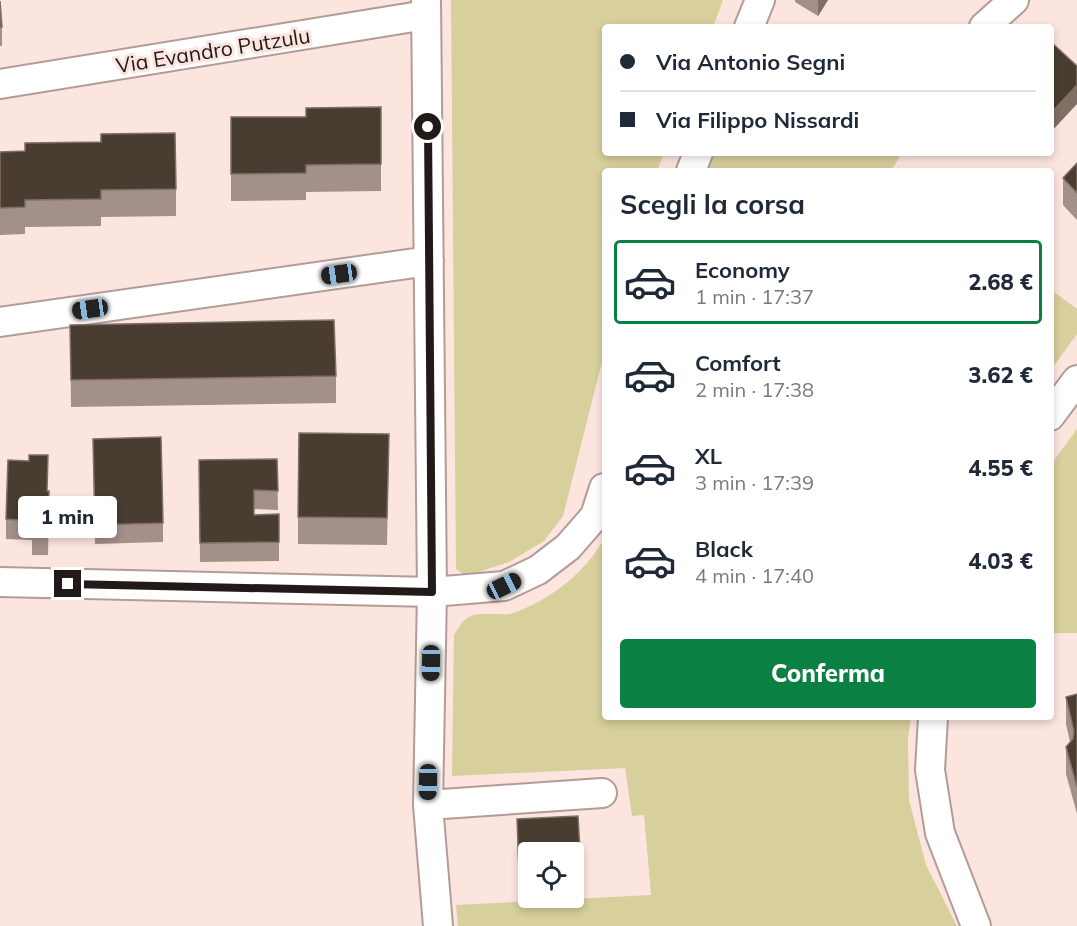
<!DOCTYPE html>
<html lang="it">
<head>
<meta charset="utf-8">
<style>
	:root { --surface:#fff; --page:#f2f2f3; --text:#1f2937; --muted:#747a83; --line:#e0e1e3; --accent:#0b8043 }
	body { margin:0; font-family:Mulish,sans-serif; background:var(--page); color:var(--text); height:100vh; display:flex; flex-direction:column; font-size:22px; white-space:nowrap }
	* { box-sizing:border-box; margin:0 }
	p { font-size:20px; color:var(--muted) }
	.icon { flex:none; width:33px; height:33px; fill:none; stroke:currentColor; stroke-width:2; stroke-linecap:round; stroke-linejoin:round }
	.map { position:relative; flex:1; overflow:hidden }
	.side { position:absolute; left:602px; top:168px; width:452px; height:552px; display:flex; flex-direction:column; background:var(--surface); border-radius:6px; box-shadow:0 3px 9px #0003 }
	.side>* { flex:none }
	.banner { position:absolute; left:602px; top:24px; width:452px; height:132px; border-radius:6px; box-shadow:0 3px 9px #0003; display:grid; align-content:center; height:132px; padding:0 18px; background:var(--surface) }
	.buttons { position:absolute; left:518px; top:842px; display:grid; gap:12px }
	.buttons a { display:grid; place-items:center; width:66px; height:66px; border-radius:6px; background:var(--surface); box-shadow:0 3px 9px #0003; font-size:30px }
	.end { position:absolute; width:27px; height:27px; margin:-14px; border:8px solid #221a18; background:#fff; box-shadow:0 0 0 3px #fff }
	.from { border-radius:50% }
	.bubble { position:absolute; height:42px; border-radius:6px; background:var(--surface); box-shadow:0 3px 9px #0003; font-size:20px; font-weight:800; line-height:42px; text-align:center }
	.car { position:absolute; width:18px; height:36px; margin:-18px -9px; border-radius:8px; box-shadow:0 0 4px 2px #0007; background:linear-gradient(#222 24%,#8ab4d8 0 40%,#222 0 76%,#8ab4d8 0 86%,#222 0) }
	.banner b { display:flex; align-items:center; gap:21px; height:57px; font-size:22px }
	.banner b+b { border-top:2px solid var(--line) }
	.banner i { width:15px; height:15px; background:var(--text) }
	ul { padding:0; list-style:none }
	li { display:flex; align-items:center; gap:18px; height:84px; margin:0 12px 9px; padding:0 6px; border:3px solid transparent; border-radius:6px }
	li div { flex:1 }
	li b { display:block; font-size:22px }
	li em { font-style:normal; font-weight:800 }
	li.active { border-color:var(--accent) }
	li>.icon { width:54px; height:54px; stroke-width:1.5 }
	h2 { padding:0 18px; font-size:27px; line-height:72px }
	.action { display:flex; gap:12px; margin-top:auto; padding:12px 18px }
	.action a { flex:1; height:69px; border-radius:6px; background:var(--accent); color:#fff; font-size:24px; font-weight:800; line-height:69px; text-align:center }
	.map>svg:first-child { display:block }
	.green { fill:#d7cf9c }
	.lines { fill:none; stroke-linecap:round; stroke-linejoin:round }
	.minor-casing { stroke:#b39c97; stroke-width:32 }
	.minor { stroke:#fff; stroke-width:28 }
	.wall { fill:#a39088 }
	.shaded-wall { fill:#7f6f64 }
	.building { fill:#493c30; stroke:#7f6f64; stroke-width:1.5 }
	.route { stroke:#221a18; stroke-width:8 }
	.labels { text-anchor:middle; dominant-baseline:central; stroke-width:6; stroke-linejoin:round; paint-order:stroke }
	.street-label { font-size:21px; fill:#221a18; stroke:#fde5df }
</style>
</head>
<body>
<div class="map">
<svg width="1077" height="926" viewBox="0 0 1077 926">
	<rect width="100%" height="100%" fill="#fde5df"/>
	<path class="green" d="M 451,0 L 723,0 L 713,27 L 604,27 L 604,153 L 664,153 L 657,171 L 604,171 L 604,354 L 563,516 L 544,541 L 509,562 L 466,576 L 456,569 Z
		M 715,153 L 902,153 L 891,171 L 707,171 Z
		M 1050,289 L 1077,309 L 1077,334 L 1050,371 Z
		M 1077,429 L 1077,633 L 1050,633 L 1050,466 Z
		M 604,539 L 604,717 L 911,717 L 908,740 L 909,800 L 926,865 L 957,926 L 458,926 L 456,905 L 651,895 L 644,815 L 632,816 L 625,768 L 452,776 L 454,635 C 467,611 474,614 499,614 C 504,614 508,615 513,613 C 550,600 584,574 604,539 Z"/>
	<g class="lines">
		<defs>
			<path id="minor" d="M 426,0 L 432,592 L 428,805 L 438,926
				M 749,27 L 760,0
				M 984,27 L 1014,0
				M 0,84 L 426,15
				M 691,171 L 698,153
				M 0,322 L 429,261
				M 1050,416 L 1077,380
				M 0,582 L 432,592 L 504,586 L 538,570 L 568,547 L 595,516 L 604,488
				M 933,717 L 930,770 L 940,833 L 976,926
				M 428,805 L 602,793"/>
		</defs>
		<use href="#minor" class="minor-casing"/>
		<use href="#minor" class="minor"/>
	</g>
	<path class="wall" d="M 795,0 L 828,0 L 818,16 L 795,2 Z
		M 0,1 L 2,27 L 2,46 L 0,46 Z
		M 231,117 L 381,164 L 381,191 L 306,192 L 306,200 L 231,201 Z
		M 0,152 L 176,189 L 176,216 L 101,217 L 101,226 L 25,227 L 25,234 L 0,235 Z
		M 1077,163 L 1077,220 L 1063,205 L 1063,178 Z
		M 70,325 L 336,376 L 336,403 L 71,407 Z
		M 389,434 L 387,545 L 298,544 L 298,517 Z
		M 48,455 L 47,491 L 49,510 L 48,555 L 32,555 L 32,540 L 6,539 L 6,519 Z
		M 93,458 L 163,523 L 163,542 L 95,544 Z
		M 277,459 L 278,510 L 254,509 L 254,515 L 279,514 L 279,561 L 200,562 L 199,460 Z
		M 1077,694 L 1077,814 L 1066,774 L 1066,747 L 1070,742 L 1066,724 L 1066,697 Z
		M 578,816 L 581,888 L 573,888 L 573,852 L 528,852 L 528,891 L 519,891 L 517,819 Z"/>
	<path class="shaded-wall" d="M 818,0 L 828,0 L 818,16 Z
		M 1077,85 L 1077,104 L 1050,133 L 1050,114 Z"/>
	<path class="building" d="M 0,1 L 2,27 L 0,27 Z
		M 1050,41 L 1077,66 L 1077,85 L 1050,114 Z
		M 381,107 L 381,164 L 306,165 L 306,173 L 231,174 L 231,117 L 306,117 L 306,108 Z
		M 175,133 L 176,189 L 101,190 L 101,199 L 25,200 L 25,207 L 0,208 L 0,152 L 25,151 L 25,143 L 101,142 L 101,134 Z
		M 1077,163 L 1077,193 L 1063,178 Z
		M 334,320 L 336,376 L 71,380 L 70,325 Z
		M 299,433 L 389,434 L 387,518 L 298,517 Z
		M 161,437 L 163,523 L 95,525 L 93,439 Z
		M 29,455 L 48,455 L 47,491 L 49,491 L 48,536 L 32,535 L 32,521 L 6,519 L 8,460 L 29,461 Z
		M 277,459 L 278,491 L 254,490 L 254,515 L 279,514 L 279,542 L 200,543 L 199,460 Z
		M 1077,694 L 1077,787 L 1066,747 L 1073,739 L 1074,731 L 1066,697 Z
		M 578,816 L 581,869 L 573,869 L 573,852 L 528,852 L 528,872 L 519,872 L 517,819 Z"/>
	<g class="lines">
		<path class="route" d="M 68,584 L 432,592 L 428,127"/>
	</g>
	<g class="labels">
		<g class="street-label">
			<text transform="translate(213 50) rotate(-9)">Via Evandro Putzulu</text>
		</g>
	</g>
</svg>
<div class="buttons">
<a><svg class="icon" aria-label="locate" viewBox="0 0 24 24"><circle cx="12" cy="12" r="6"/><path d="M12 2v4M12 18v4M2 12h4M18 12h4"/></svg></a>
</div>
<i class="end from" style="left:428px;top:127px"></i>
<i class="end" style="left:68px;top:584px"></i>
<div class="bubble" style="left:18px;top:496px;width:99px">1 min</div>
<i class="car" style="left:339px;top:274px;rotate:262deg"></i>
<i class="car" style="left:90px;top:309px;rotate:262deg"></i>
<i class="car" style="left:504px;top:586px;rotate:64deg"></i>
<i class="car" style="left:431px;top:663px;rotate:181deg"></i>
<i class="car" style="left:428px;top:782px;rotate:181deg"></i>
<div class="banner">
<b><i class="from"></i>Via Antonio Segni</b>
<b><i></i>Via Filippo Nissardi</b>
</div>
<section class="side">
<h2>Scegli la corsa</h2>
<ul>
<li class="active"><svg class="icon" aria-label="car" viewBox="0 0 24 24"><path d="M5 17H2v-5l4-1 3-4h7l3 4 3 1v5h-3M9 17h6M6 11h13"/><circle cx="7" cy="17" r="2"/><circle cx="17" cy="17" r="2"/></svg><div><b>Economy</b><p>1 min · 17:37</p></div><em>2.68 €</em></li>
<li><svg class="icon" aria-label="car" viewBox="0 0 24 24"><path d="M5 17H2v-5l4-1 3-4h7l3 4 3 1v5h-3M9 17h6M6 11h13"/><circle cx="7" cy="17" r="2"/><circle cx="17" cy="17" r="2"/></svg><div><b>Comfort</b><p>2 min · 17:38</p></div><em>3.62 €</em></li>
<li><svg class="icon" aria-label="car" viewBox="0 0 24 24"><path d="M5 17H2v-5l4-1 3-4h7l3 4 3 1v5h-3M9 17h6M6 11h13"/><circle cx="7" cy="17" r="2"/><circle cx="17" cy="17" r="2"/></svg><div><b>XL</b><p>3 min · 17:39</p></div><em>4.55 €</em></li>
<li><svg class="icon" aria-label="car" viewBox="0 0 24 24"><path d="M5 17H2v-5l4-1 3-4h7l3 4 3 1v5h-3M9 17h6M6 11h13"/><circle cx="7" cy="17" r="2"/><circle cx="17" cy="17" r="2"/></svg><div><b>Black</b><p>4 min · 17:40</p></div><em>4.03 €</em></li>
</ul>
<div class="action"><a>Conferma</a></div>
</section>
</div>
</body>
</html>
